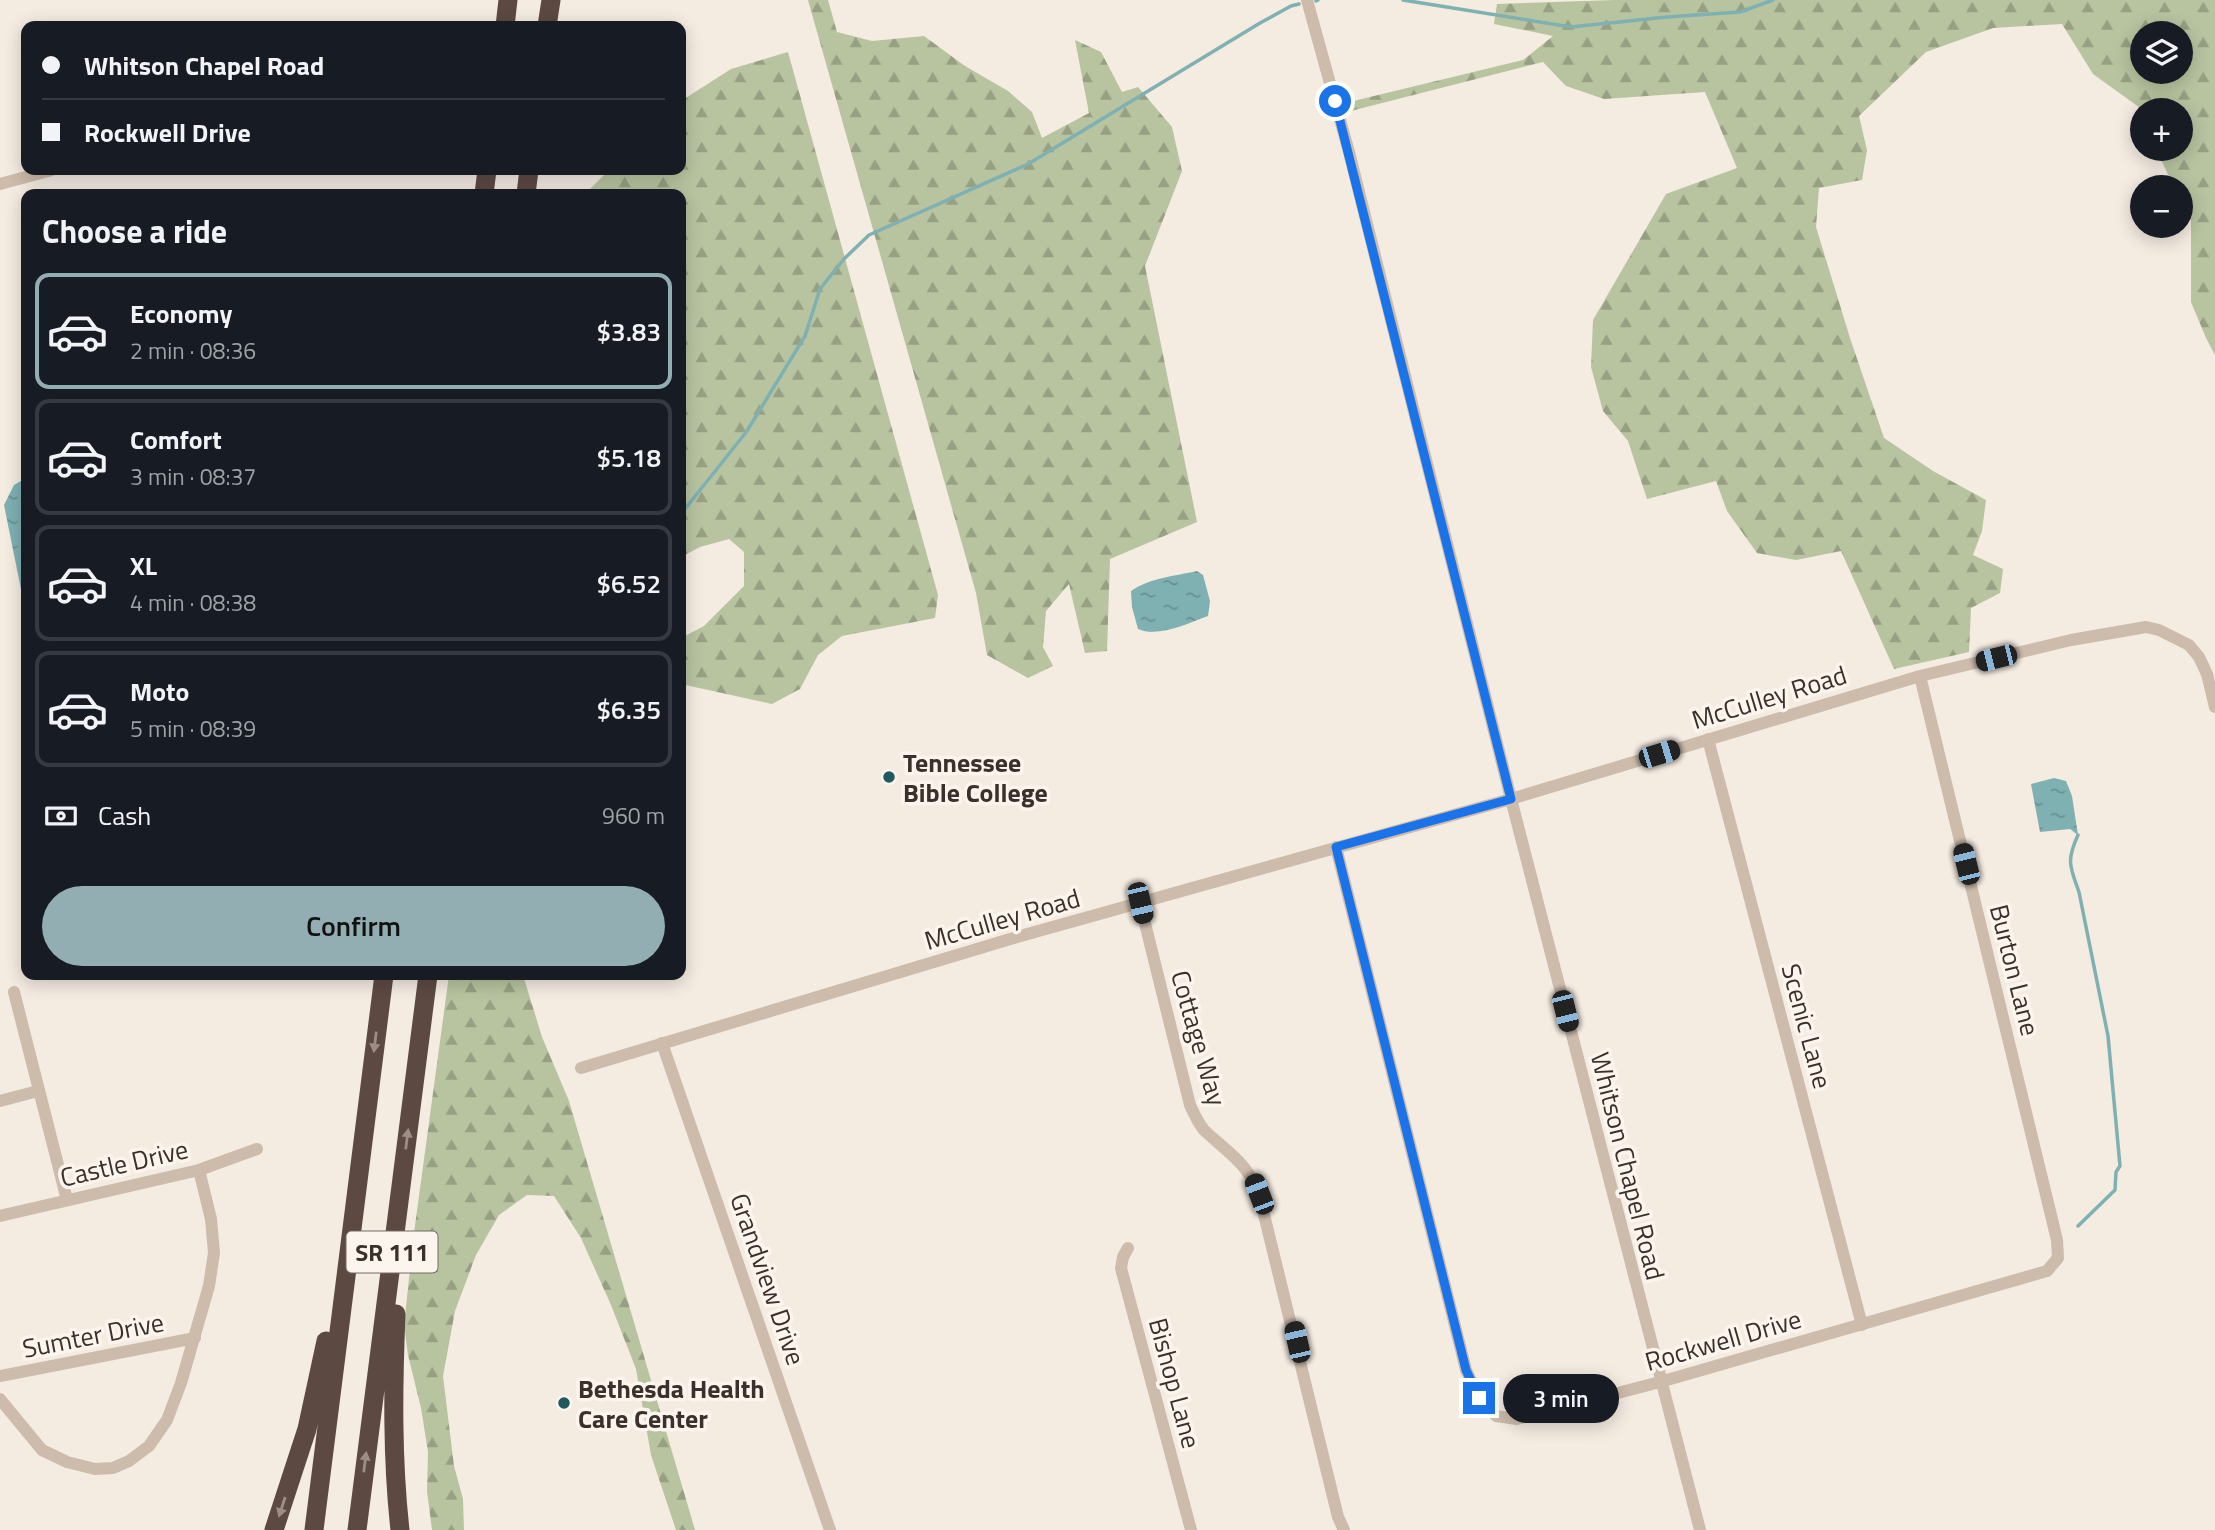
<!DOCTYPE html>
<html lang="en">
<head>
<meta charset="utf-8">
<style>
	:root { --surface:#171b24; --page:#20242c; --text:#f1f3f6; --muted:#9ea1a6; --line:#363941; --accent:#92aeb2 }
	body { margin:0; font-family:"Titillium Web",sans-serif; background:var(--page); color:var(--text); height:100vh; display:flex; flex-direction:column; font-size:26px; white-space:nowrap }
	* { box-sizing:border-box; margin:0 }
	p { font-size:23px; color:var(--muted) }
	.icon { flex:none; width:38px; height:38px; fill:none; stroke:currentColor; stroke-width:2; stroke-linecap:round; stroke-linejoin:round }
	.map { position:relative; flex:1; overflow:hidden }
	.side { position:absolute; left:21px; top:189px; width:665px; height:791px; display:flex; flex-direction:column; background:var(--surface); border-radius:14px; box-shadow:0 4px 18px #0003 }
	.side>* { flex:none }
	.top-card { position:absolute; left:21px; top:21px; width:665px; height:154px; border-radius:14px; box-shadow:0 4px 18px #0003; display:grid; align-content:center; height:154px; padding:0 21px; background:var(--surface) }
	.controls { position:absolute; left:2130px; top:21px; display:grid; gap:14px }
	.controls a { display:grid; place-items:center; width:63px; height:63px; border-radius:50%; background:var(--surface); box-shadow:0 4px 18px #0003; font-size:35px }
	.end { position:absolute; width:32px; height:32px; margin:-16px; border:9px solid #1a73e8; background:#fff; box-shadow:0 0 0 4px #fff }
	.from { border-radius:50% }
	.bubble { position:absolute; height:49px; border-radius:24px; background:var(--surface); box-shadow:0 4px 18px #0003; font-size:23px; font-weight:600; line-height:49px; text-align:center }
	.car { position:absolute; width:21px; height:42px; margin:-21px -10px; border-radius:9px; box-shadow:0 0 5px 2px #0007; background:linear-gradient(#222 24%,#8ab4d8 0 40%,#222 0 76%,#8ab4d8 0 86%,#222 0) }
	.top-card b { display:flex; align-items:center; gap:24px; height:66px; font-size:26px }
	.top-card b+b { border-top:2px solid var(--line) }
	.top-card i { width:18px; height:18px; background:var(--text) }
	ul { padding:0; list-style:none }
	li { display:flex; align-items:center; gap:21px; height:116px; margin:0 14px 10px; padding:0 7px; border:4px solid var(--line); border-radius:14px }
	li div { flex:1 }
	li b { display:block; font-size:26px }
	li em { font-style:normal; font-weight:600 }
	li.active { border-color:var(--accent) }
	li>.icon { width:63px; height:63px; stroke-width:1.5 }
	h2 { padding:0 21px; font-size:32px; line-height:84px }
	.pay { display:flex; align-items:center; gap:18px; height:77px; padding:0 21px; font-size:26px }
	.pay p { margin-inline-start:auto }
	.action { display:flex; gap:14px; margin-top:auto; padding:14px 21px }
	.action a { flex:1; height:80px; border-radius:42px; background:var(--accent); color:#111; font-size:28px; font-weight:600; line-height:80px; text-align:center }
	.map>svg:first-child { display:block }
	.forest { fill:url(#forest-firs); fill-rule:evenodd }
	.water { fill:url(#water-ripples) }
	.lines { fill:none; stroke-linecap:round; stroke-linejoin:round }
	.stream { stroke:#7fb0b2; stroke-width:3.5 }
	.minor { stroke:#cdbbac; stroke-width:12 }
	.highway { stroke:#5c4a42; stroke-width:19 }
	.oneway { fill:#9c8e87 }
	.route { stroke:#1a73e8; stroke-width:9 }
	.poi-dot { fill:#1f5a5e; stroke:#fbf5ee; stroke-width:2.5 }
	.labels { text-anchor:middle; dominant-baseline:central; stroke-width:7; stroke-linejoin:round; paint-order:stroke }
	.shield { fill:#fbf5ee; stroke:#756b66; stroke-width:2 }
	.shield-label { font-size:24px; font-weight:bold; fill:#3b302b }
	.street-label { font-size:26px; fill:#3b302b; stroke:#fbf5ee }
	.poi-label { font-size:26px; font-weight:bold; fill:#3b302b; stroke:#fbf5ee; text-anchor:start }
</style>
</head>
<body>
<div class="map">
<svg width="2215" height="1530" viewBox="0 0 2215 1530">
	<defs>
		<pattern id="forest-firs" width="22" height="20" patternUnits="userSpaceOnUse" patternTransform="scale(1.75)"><rect width="22" height="20" fill="#b8c4a0"/><path d="M5 1l3.5 6h-7zM16 11l3.5 6h-7z" fill="#97a083"/></pattern>
		<pattern id="water-ripples" width="26" height="14" patternUnits="userSpaceOnUse" patternTransform="scale(1.75)"><rect width="26" height="14" fill="#7fb0b2"/><path d="M2 4q2-2 4 0t4 0M15 11q2-2 4 0t4 0" fill="none" stroke="#699091"/></pattern>
	</defs>
	<rect width="100%" height="100%" fill="#f4ebe1"/>
	<path class="forest" d="M 808,0 L 828,0 L 837,32 L 872,41 L 924,36 L 965,66 L 1008,91 L 1032,112 L 1042,138 L 1089,113 L 1075,40 L 1101,52 L 1122,92 L 1138,87 L 1172,127 L 1182,171 L 1145,266 L 1197,522 L 1110,559 L 1107,651 L 1085,653 L 1069,584 L 1046,611 L 1043,647 L 1053,666 L 1028,678 L 987,655 L 976,593 Z
		M 1615,0 L 2215,0 L 2215,355 L 2206,338 L 2191,302 L 2191,221 L 2181,200 L 2180,187 L 2174,187 L 2156,149 L 2180,149 L 2180,110 L 2143,110 L 2093,74 L 2062,24 L 1993,28 L 1926,52 L 1859,116 L 1867,150 L 1862,180 L 1819,188 L 1816,227 L 1850,338 L 1884,438 L 1933,471 L 1986,500 L 1982,531 L 1973,555 L 2003,569 L 2000,593 L 1971,608 L 1969,652 L 1894,669 L 1841,551 L 1796,560 L 1757,553 L 1727,511 L 1716,481 L 1647,499 L 1628,441 L 1603,411 L 1591,367 L 1593,320 L 1666,194 L 1737,168 L 1705,92 L 1604,99 L 1566,86 L 1543,62 L 1347,112 L 1345,103 L 1523,60 L 1553,36 L 1494,24 L 1497,4 ZM 2142,33 L 2180,33 L 2180,72 L 2142,72 Z
		M 788,52 L 938,595 L 935,618 L 842,636 L 818,655 L 800,689 L 772,704 L 681,684 L 681,638 L 704,626 L 744,586 L 744,552 L 729,539 L 700,547 L 681,557 L 681,194 L 590,194 L 590,189 L 609,170 L 681,170 L 681,101 L 731,69 Z
		M 449,975 L 523,975 L 542,1037 L 569,1101 L 695,1530 L 676,1530 L 651,1455 L 636,1369 L 611,1305 L 581,1238 L 554,1196 L 527,1195 L 499,1215 L 476,1255 L 455,1311 L 443,1376 L 454,1466 L 463,1499 L 464,1530 L 432,1530 L 427,1491 L 428,1452 L 421,1408 L 408,1355 L 404,1325 L 414,1233 Z"/>
	<path class="water" d="M 26,478 L 26,614 L 4,505 L 14,485 Z
		M 1197,571 L 1203,575 L 1210,601 L 1208,616 C 1188,623 1159,638 1138,629 L 1132,607 L 1131,591 C 1150,578 1175,576 1197,571 Z
		M 2054,778 L 2066,781 L 2072,796 L 2078,835 L 2070,829 L 2040,832 L 2031,784 Z"/>
	<g class="lines">
		<path class="stream" d="M 1403,0 L 1571,27 L 1667,17 L 1740,12 L 1773,0
			M 1316,1 L 1318,0
			M 681,514 L 747,431 L 805,336 L 820,289 L 844,259 L 869,235 L 1028,164 L 1260,23 L 1291,6 L 1299,4
			M 2078,835 C 2066,861 2070,867 2079,892 L 2108,1036 L 2120,1166 L 2116,1172 L 2115,1190 L 2078,1226"/>
		<path class="minor" d="M 1307,0 L 1349,152 L 1511,799 L 1700,1530
			M 0,184 L 52,170
			M 1708,739 L 1862,1325
			M 1336,847 L 1466,1370 L 1479,1398 L 1496,1416 L 1517,1419 L 1660,1382 L 2047,1271 L 2058,1258 L 2057,1240 L 1920,676
			M 1140,903 L 1190,1105 C 1194,1114 1198,1123 1204,1130 C 1227,1152 1247,1162 1259,1194 L 1338,1517 L 1344,1530
			M 14,992 L 67,1200
			M 662,1043 L 830,1530
			M 581,1068 L 1017,937 L 1511,799 L 1920,676 L 2071,640 L 2146,627 L 2159,630 L 2189,645 L 2199,657 L 2207,674 L 2215,707
			M 0,1101 L 38,1091
			M 0,1216 L 199,1170 L 257,1149
			M 1128,1248 L 1123,1257 L 1121,1268 L 1191,1530
			M 0,1376 L 195,1338
			M 0,1399 L 42,1450 L 67,1462 L 95,1469 L 113,1468 L 129,1461 L 149,1446 L 167,1420 L 181,1383 L 209,1286 L 214,1253 L 211,1219 L 199,1170"/>
		<path class="highway" d="M 505,26 L 508,0
			M 547,26 L 551,0
			M 484,194 L 487,170
			M 526,194 L 529,170
			M 396,1314 C 393,1387 392,1458 400,1530
			M 274,1530 L 307,1429 L 326,1341
			M 314,1530 L 384,975
			M 357,1530 L 428,975"/>
	</g>
	<defs><path id="oneway-solid" d="M-6-.8H1V-3.2L6.5 0L1 3.2V.8H-6Z" transform="scale(1.75)"/></defs>
	<g class="oneway">
		<use href="#oneway-solid" transform="translate(375 1042) rotate(97)"/>
		<use href="#oneway-solid" transform="translate(407 1139) rotate(-83)"/>
		<use href="#oneway-solid" transform="translate(365 1462) rotate(-83)"/>
		<use href="#oneway-solid" transform="translate(282 1507) rotate(108)"/>
	</g>
	<g class="lines">
		<path class="route" d="M 1335,101 L 1511,799 L 1336,847 L 1466,1370 L 1479,1398"/>
	</g>
	<g class="poi-dot">
		<circle cx="889" cy="777" r="7"/>
		<circle cx="564" cy="1403" r="7"/>
	</g>
	<g class="labels">
		<rect class="shield" x="346.5" y="1231.5" width="91" height="41" rx="5"/>
		<g class="shield-label">
			<text x="392" y="1252">SR 111</text>
		</g>
		<g class="street-label">
			<text transform="translate(1769 697) rotate(-17)">McCulley Road</text>
			<text transform="translate(1002 919) rotate(-16)">McCulley Road</text>
			<text transform="translate(2015 970) rotate(76)">Burton Lane</text>
			<text transform="translate(1807 1026) rotate(75)">Scenic Lane</text>
			<text transform="translate(1199 1038) rotate(74)">Cottage Way</text>
			<text transform="translate(124 1163) rotate(-13)">Castle Drive</text>
			<text transform="translate(1628 1166) rotate(76)">Whitson Chapel Road</text>
			<text transform="translate(768 1279) rotate(71)">Grandview Drive</text>
			<text transform="translate(93 1335) rotate(-11)">Sumter Drive</text>
			<text transform="translate(1723 1340) rotate(-16)">Rockwell Drive</text>
			<text transform="translate(1175 1383) rotate(75)">Bishop Lane</text>
		</g>
		<g class="poi-label">
			<text x="903" y="762">Tennessee<tspan x="903" dy="30">Bible College</tspan></text>
			<text x="578" y="1388">Bethesda Health<tspan x="578" dy="30">Care Center</tspan></text>
		</g>
	</g>
</svg>
<div class="controls">
<a><svg class="icon" aria-label="layers" viewBox="0 0 24 24"><path d="M12 4l9 5-9 5-9-5zM3 14l9 5 9-5"/></svg></a>
<a>+</a>
<a>−</a>
</div>
<i class="end from" style="left:1335px;top:101px"></i>
<i class="end" style="left:1479px;top:1398px"></i>
<div class="bubble" style="left:1503px;top:1374px;width:116px">3 min</div>
<i class="car" style="left:1996px;top:658px;rotate:256deg"></i>
<i class="car" style="left:1659px;top:754px;rotate:73deg"></i>
<i class="car" style="left:1966px;top:864px;rotate:346deg"></i>
<i class="car" style="left:1140px;top:903px;rotate:167deg"></i>
<i class="car" style="left:1565px;top:1011px;rotate:166deg"></i>
<i class="car" style="left:1259px;top:1194px;rotate:339deg"></i>
<i class="car" style="left:1297px;top:1342px;rotate:347deg"></i>
<div class="top-card">
<b><i class="from"></i>Whitson Chapel Road</b>
<b><i></i>Rockwell Drive</b>
</div>
<section class="side">
<h2>Choose a ride</h2>
<ul>
<li class="active"><svg class="icon" aria-label="car" viewBox="0 0 24 24"><path d="M5 17H2v-5l4-1 3-4h7l3 4 3 1v5h-3M9 17h6M6 11h13"/><circle cx="7" cy="17" r="2"/><circle cx="17" cy="17" r="2"/></svg><div><b>Economy</b><p>2 min · 08:36</p></div><em>$3.83</em></li>
<li><svg class="icon" aria-label="car" viewBox="0 0 24 24"><path d="M5 17H2v-5l4-1 3-4h7l3 4 3 1v5h-3M9 17h6M6 11h13"/><circle cx="7" cy="17" r="2"/><circle cx="17" cy="17" r="2"/></svg><div><b>Comfort</b><p>3 min · 08:37</p></div><em>$5.18</em></li>
<li><svg class="icon" aria-label="car" viewBox="0 0 24 24"><path d="M5 17H2v-5l4-1 3-4h7l3 4 3 1v5h-3M9 17h6M6 11h13"/><circle cx="7" cy="17" r="2"/><circle cx="17" cy="17" r="2"/></svg><div><b>XL</b><p>4 min · 08:38</p></div><em>$6.52</em></li>
<li><svg class="icon" aria-label="car" viewBox="0 0 24 24"><path d="M5 17H2v-5l4-1 3-4h7l3 4 3 1v5h-3M9 17h6M6 11h13"/><circle cx="7" cy="17" r="2"/><circle cx="17" cy="17" r="2"/></svg><div><b>Moto</b><p>5 min · 08:39</p></div><em>$6.35</em></li>
</ul>
<div class="pay"><svg class="icon" aria-label="cash" viewBox="0 0 24 24"><path d="M3 7h18v10H3z"/><circle cx="12" cy="12" r="2"/></svg>Cash<p>960 m</p></div>
<div class="action"><a>Confirm</a></div>
</section>
</div>
</body>
</html>
